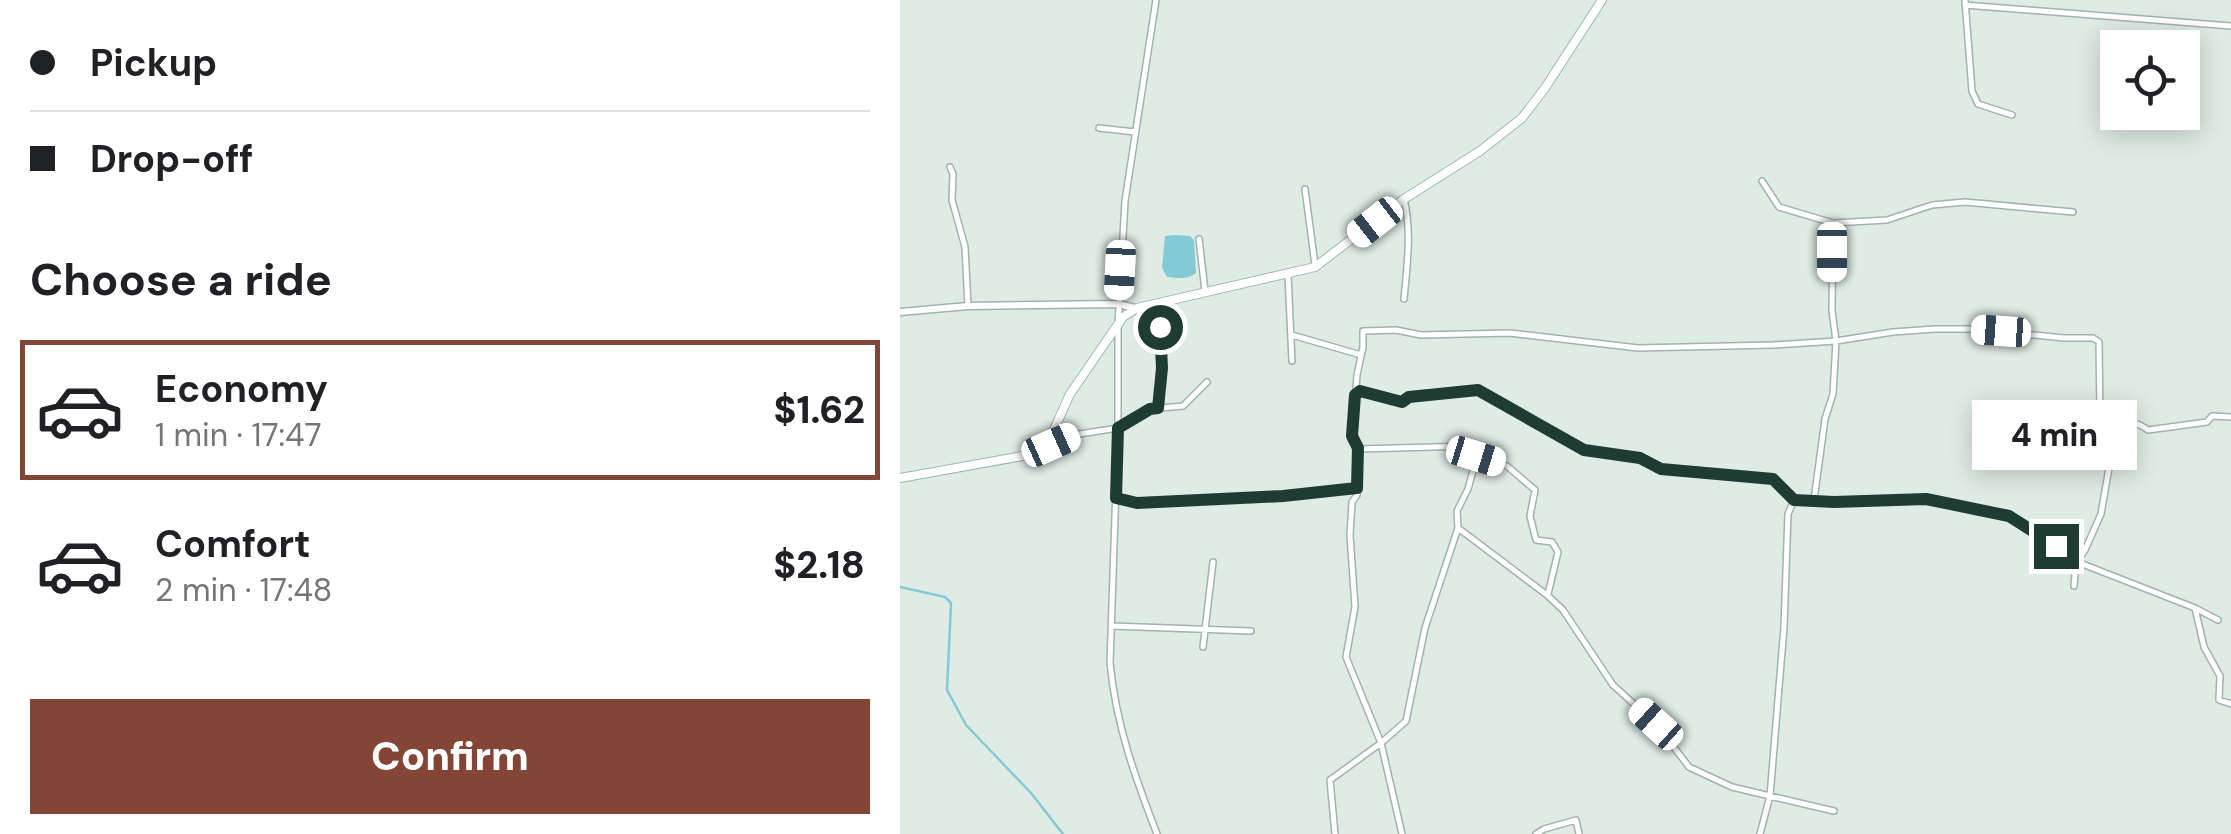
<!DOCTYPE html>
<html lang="en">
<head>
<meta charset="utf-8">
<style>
	:root { --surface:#fff; --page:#f2f2f2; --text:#202124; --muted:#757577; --line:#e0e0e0; --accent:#834636 }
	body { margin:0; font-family:"DM Sans",sans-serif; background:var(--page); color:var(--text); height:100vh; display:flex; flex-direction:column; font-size:38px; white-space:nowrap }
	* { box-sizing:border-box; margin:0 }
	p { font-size:32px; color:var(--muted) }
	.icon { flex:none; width:55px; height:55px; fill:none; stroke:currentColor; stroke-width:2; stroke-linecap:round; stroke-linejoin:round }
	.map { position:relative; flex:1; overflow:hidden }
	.drawer { display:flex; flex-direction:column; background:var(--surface); width:900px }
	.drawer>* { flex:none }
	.hud { display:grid; align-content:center; height:220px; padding:0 30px; background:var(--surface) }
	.controls { position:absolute; left:1200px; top:30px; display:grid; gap:20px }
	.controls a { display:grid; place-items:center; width:100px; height:100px; border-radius:0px; background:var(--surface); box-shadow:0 5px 25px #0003; font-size:50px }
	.end { position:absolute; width:45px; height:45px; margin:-22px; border:12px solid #1f3c33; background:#fff; box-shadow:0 0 0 5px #fff }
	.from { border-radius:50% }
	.bubble { position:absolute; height:70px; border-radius:0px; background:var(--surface); box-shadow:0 5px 25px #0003; font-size:32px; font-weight:800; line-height:70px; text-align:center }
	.car { position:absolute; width:30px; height:60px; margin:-30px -15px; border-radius:12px; box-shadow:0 0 8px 2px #0007; background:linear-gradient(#fff 24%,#345 0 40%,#fff 0 76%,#345 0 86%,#fff 0) }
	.hud b { display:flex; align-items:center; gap:35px; height:95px; font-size:38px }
	.hud b+b { border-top:2px solid var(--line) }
	.hud i { width:25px; height:25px; background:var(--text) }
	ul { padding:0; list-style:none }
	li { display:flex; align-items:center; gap:30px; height:140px; margin:0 20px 15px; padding:0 10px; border:5px solid transparent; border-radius:0px }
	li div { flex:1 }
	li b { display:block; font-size:38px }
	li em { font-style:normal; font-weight:800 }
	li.active { border-color:var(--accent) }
	li>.icon { width:90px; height:90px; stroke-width:1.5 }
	h2 { padding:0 30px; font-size:45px; line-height:120px }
	.button { display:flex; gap:20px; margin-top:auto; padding:20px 30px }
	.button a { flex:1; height:115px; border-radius:0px; background:var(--accent); color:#fff; font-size:40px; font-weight:800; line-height:115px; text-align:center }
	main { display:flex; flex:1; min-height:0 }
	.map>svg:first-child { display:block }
	.water { fill:#83cad4 }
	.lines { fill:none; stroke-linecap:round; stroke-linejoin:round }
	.stream { stroke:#83cad4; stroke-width:2.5 }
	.minor-casing { stroke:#a2b3ac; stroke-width:8 }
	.tertiary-casing { stroke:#a2b3ac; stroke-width:9 }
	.secondary-casing { stroke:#9db8ad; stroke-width:10 }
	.minor { stroke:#fff; stroke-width:5 }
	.tertiary { stroke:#fff; stroke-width:6 }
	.secondary { stroke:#fff; stroke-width:8 }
	.route { stroke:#1f3c33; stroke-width:12 }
</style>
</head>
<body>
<main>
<section class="drawer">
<div class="hud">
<b><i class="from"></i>Pickup</b>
<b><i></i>Drop-off</b>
</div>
<h2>Choose a ride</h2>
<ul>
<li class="active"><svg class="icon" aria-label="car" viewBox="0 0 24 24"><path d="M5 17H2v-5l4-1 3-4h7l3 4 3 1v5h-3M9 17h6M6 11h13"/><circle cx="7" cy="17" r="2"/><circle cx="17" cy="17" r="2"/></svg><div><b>Economy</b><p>1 min · 17:47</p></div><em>$1.62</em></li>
<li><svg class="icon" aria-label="car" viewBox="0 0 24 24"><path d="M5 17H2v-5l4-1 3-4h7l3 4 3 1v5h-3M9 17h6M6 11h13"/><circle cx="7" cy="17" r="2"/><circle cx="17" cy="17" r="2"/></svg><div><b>Comfort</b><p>2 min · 17:48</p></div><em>$2.18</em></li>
</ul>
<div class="button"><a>Confirm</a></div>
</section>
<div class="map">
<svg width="1331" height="834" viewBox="0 0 1331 834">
	<rect width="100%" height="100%" fill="#dfebe5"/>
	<path class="water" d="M 274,235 L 290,236 L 294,240 L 296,273 C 288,280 277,278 267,277 L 262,268 L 265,236 Z"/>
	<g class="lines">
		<path class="stream" d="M 0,587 L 45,597 L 51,603 L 47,690 L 66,725 L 131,793 L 163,834"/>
		<defs>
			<path id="minor" d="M 256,0 L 225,201 L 218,325 L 218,428 L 210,663 C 216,725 235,777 257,834
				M 1065,0 L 1072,91 L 1078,104 L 1112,115
				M 1065,5 L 1331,26
				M 199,128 L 235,132
				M 50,167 L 53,174 L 52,200 L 65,247 L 68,306
				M 862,181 L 879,207 L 933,223
				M 405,189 L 415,265
				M 504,199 C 512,232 507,265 504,299
				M 299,239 L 305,291
				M 388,275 L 392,361
				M 392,335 L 461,355
				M 455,395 L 460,391 L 501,402 L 509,397 L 577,390 L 683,450 L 740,458 L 761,469 L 873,479 L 894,500
				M 259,409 L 262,368 L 260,327
				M 458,449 L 571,446 L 577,456 L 568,489 L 557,511 L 558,528
				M 136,452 L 173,435 L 218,428 L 250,409 L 283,406 L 307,382
				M 577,456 L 607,466 L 635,490 L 630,516 L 636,540 L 652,542 L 658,552 L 648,594
				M 216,498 L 237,503 L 383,496 L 456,488
				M 914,500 L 925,419 L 933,394 L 936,341 L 932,311 L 933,223 L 987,220 L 1032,205 L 1065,202 L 1173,212
				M 1174,586 L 1176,563 L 1185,550 L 1201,514 L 1213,445 L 1213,423
				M 1295,608 L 1318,620
				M 212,626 L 351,631
				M 303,647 L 313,562
				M 435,834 L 430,780 L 481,743 L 446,657 L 455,607 L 450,535 L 452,502 L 457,495 L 458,449 L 452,436 L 457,375 L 463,347 L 463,331 L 496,330 L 521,335 L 610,333 L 738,348 L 873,345 L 936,341 L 993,332 L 1035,329 L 1073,329 L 1164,338 L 1193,338 L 1199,342 L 1200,416 C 1215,431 1225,413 1248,430 L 1307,422 L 1312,416 L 1331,417
				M 502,834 L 481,743 L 506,721 L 525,628 L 558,528 L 647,595 L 663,610 L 713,685 L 756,724 L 789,767 L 832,787 L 870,796 L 884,627 L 888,514 L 894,500 L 934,503 L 1026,499 L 1109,516 L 1185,565 L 1295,608 L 1304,647 L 1320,676 L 1319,700 L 1331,704
				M 636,834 L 644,829 L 676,820 L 679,834
				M 860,834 L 870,796 L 934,811"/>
			<path id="tertiary" d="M 0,312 L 68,306 L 218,304 L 235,308"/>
			<path id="secondary" d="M 0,478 L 128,455 L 153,432 L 170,394 L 223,317 L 237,308 L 415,267 L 504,199 L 580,151 L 622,118 L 645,88 L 702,0"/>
		</defs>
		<use href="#minor" class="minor-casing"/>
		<use href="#tertiary" class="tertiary-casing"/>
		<use href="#secondary" class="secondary-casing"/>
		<use href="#minor" class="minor"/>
		<use href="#tertiary" class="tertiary"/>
		<use href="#secondary" class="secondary"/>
	</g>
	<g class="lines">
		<path class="route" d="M 260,327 L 262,368 L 258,408 L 250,409 L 218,428 L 216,498 L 237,503 L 383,496 L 457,488 L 458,448 L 452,436 L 455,395 L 460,391 L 502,402 L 509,397 L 578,390 L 684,450 L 740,458 L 761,469 L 873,479 L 894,500 L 934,502 L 1026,499 L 1109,516 L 1156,546"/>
	</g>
</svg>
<div class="controls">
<a><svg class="icon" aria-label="locate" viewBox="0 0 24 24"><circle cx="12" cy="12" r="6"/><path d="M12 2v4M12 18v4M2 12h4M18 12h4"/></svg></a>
</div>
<i class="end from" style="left:260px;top:327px"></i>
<i class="end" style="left:1156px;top:546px"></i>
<div class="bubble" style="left:1072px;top:400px;width:165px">4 min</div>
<i class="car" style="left:475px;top:222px;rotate:232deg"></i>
<i class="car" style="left:932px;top:252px;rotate:180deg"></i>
<i class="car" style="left:220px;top:270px;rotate:183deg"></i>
<i class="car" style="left:1101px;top:331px;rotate:274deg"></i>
<i class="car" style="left:151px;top:445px;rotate:66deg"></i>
<i class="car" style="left:576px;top:456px;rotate:107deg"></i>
<i class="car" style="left:756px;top:724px;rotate:312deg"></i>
</div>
</main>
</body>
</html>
